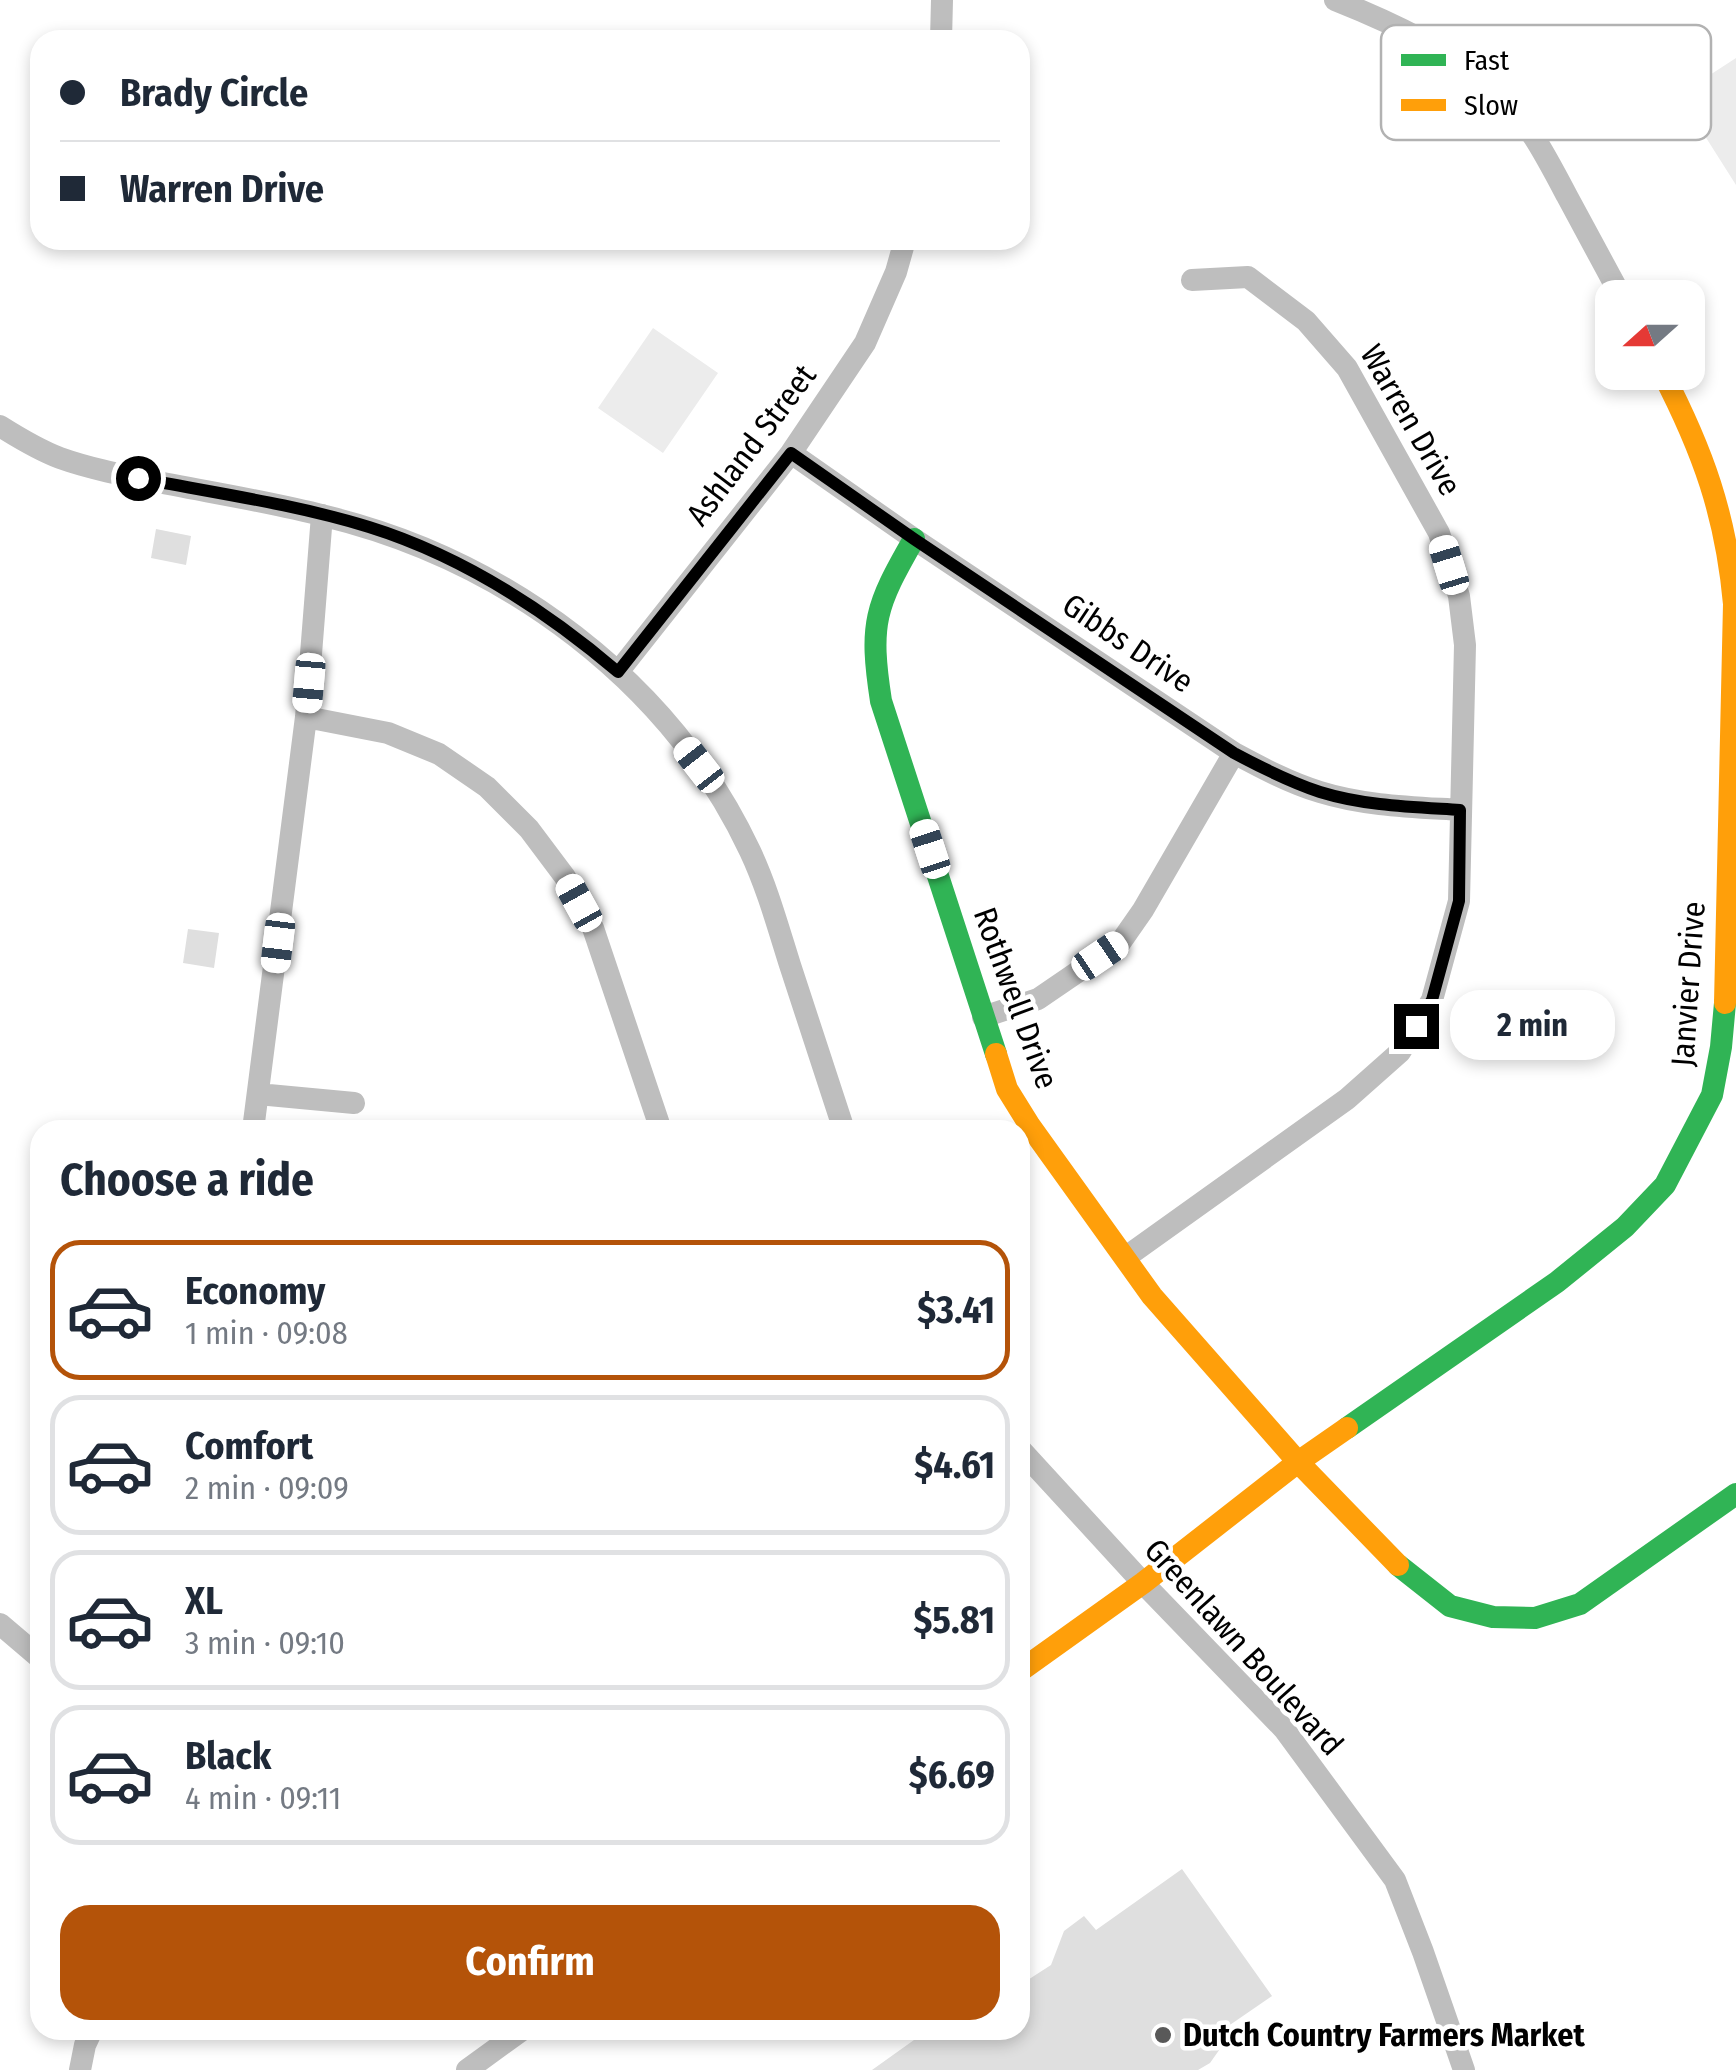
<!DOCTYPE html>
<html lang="en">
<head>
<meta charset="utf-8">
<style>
	:root { --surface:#fff; --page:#f6f6f7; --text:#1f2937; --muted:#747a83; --line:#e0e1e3; --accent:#b45309 }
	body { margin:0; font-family:"Fira Sans Condensed",sans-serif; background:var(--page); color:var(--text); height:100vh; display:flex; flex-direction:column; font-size:38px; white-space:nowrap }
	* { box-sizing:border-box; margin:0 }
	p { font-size:32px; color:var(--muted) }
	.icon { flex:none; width:55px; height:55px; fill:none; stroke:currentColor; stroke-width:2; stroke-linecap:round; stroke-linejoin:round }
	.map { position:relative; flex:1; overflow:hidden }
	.details { position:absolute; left:30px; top:1120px; width:1000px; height:920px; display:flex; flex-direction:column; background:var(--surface); border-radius:30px; box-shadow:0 5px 15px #0003 }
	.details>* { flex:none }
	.top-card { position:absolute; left:30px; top:30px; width:1000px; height:220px; border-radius:30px; box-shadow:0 5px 15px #0003; display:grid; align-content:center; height:220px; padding:0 30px; background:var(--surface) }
	.needle { width:65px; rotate:249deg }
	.fabs { position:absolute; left:1595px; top:280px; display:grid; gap:20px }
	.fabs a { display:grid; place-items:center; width:110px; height:110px; border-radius:20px; background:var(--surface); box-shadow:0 5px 15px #0003; font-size:50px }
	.end { position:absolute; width:45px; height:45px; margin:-22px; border:12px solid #000; background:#fff; box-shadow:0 0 0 5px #fff }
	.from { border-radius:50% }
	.bubble { position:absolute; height:70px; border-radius:30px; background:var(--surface); box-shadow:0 5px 15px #0003; font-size:32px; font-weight:700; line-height:70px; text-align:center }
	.car { position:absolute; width:30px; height:60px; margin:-30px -15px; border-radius:12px; box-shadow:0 0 8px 2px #0007; background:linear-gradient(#fff 24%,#345 0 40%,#fff 0 76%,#345 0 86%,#fff 0) }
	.top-card b { display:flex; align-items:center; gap:35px; height:95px; font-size:38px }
	.top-card b+b { border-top:2px solid var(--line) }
	.top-card i { width:25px; height:25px; background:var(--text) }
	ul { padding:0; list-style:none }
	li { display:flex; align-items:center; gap:30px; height:140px; margin:0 20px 15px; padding:0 10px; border:5px solid var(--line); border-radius:30px }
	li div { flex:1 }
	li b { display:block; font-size:38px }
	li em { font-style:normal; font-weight:700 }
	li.current { border-color:var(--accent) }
	li>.icon { width:90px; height:90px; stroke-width:1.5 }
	h2 { padding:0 30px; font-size:45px; line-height:120px }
	.primary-button { display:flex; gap:20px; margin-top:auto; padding:20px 30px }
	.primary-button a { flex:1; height:115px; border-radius:30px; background:var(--accent); color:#fff; font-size:40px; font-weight:700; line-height:115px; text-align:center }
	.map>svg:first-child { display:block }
	.green { fill:#ececec }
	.building { fill:#dfdfdf }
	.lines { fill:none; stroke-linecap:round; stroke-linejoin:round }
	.street { stroke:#bebebe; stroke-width:22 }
	.fast { stroke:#30b455; stroke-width:22 }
	.slow { stroke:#ff9f0a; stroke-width:22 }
	.route { stroke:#000; stroke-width:12 }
	.poi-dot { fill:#595959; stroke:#fff; stroke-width:4 }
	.labels { text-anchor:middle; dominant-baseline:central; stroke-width:9; stroke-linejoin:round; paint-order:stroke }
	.street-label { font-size:32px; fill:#000; stroke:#fff }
	.poi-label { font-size:32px; font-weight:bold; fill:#000; stroke:#fff; text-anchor:start }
	.key { fill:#fff; stroke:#b2b2b2; stroke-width:2.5 }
	.key-label { font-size:28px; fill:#000 }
</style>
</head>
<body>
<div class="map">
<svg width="1736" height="2070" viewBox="0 0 1736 2070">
	<rect width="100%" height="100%" fill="#fff"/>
	<path class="green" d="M 1736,58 L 1736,185 L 1679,95 Z
		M 653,328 L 718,373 L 663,453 L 598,408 Z"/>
	<path class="building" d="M 156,529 L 191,536 L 186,565 L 151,558 Z
		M 188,929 L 219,933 L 214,968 L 183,963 Z
		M 1182,1869 L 1272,1996 L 1224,2029 L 1222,2046 L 1210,2063 L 1198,2070 L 872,2070 L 928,2030 L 1020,2030 L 1020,1985 L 1051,1965 L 1064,1931 L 1084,1916 L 1096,1930 Z"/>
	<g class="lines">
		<path class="street" d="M 1335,0 C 1388,21 1452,50 1495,89 C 1527,119 1547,158 1567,196 C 1585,230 1604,264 1622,298
			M 941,40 L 942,0
			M 0,426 C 19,438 39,450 60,458 C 88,468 118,474 148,480 C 207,492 267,501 325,516 C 506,560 670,681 750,851 C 767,887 778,927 790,965 C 808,1020 826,1075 844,1130
			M 791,453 L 914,539 L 1234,753 C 1262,768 1290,783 1320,792 C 1365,806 1413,807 1460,810
			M 618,672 L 791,453 L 865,343 L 896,272 L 905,240
			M 306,717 L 388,733 L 439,754 L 487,787 L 529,829 L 565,877 L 593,928 L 661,1130
			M 983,1017 L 1038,999 L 1120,943 L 1143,910 L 1234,753
			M 258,1094 L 354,1103
			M 253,1130 L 306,717 L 322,515
			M 1126,1257 L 1347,1099 L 1400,1052 L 1432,1000 L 1459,901 L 1465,645 L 1459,596 L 1439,533 L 1347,368 L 1306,321 L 1248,277 L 1192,280
			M 1020,1449 L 1143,1583 L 1284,1729 L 1395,1880 L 1423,1952 L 1464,2070
			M 0,1624 L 40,1658
			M 80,2070 L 85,2045 L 92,2030
			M 467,2070 L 522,2030"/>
		<path class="fast" d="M 914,539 C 875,607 869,623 881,701 L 996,1054
			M 1347,1428 L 1557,1282 L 1625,1227 L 1665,1185 L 1712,1095 L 1721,1047 L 1725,1003
			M 1398,1565 L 1450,1606 L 1493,1617 L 1535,1618 L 1580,1604 L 1736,1494"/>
		<path class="slow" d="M 1662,372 C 1703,451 1726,515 1734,604 L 1725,1003
			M 996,1054 L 1007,1089 L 1030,1126 L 1152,1296 L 1298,1462 L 1398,1565
			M 1020,1671 L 1143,1583 L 1298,1462 L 1347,1428"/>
	</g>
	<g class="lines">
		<path class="route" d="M 138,478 C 215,493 294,504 369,527 C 462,556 544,609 618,672 L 791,453 L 914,539 L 1234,753 C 1262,768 1290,782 1320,792 C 1365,806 1413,807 1460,810 L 1459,901 L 1432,1000 L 1416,1026"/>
	</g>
	<circle class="poi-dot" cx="1163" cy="2035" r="10"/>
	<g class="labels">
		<g class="street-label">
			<text transform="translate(1411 420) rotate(60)">Warren Drive</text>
			<text transform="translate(751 445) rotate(-53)">Ashland Street</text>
			<text transform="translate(1128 643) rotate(34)">Gibbs Drive</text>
			<text transform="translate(1688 984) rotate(-86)">Janvier Drive</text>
			<text transform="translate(1016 998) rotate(70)">Rothwell Drive</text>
			<text transform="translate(1244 1647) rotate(48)">Greenlawn Boulevard</text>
		</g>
		<g class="poi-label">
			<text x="1183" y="2035">Dutch Country Farmers Market</text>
		</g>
	</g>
	<rect x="1381" y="25" width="330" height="115" rx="15" class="key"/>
	<rect x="1401" y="54" width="45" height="12" fill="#30b455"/>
	<rect x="1401" y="99" width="45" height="12" fill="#ff9f0a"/>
	<g class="key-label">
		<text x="1464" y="70">Fast</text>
		<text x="1464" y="115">Slow</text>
	</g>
</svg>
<div class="fabs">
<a><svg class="needle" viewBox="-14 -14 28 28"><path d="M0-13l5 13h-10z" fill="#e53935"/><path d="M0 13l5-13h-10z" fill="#747a83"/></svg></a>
</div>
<i class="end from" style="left:138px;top:478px"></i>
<i class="end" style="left:1416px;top:1026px"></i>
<div class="bubble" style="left:1450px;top:990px;width:165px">2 min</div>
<i class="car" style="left:1449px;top:565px;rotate:343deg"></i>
<i class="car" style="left:309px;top:683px;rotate:185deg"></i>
<i class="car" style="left:699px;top:765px;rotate:322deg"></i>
<i class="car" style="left:930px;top:849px;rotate:342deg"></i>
<i class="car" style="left:579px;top:903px;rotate:331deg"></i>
<i class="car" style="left:278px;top:943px;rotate:187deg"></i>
<i class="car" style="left:1100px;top:956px;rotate:56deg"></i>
<div class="top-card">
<b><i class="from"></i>Brady Circle</b>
<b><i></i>Warren Drive</b>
</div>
<section class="details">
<h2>Choose a ride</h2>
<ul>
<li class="current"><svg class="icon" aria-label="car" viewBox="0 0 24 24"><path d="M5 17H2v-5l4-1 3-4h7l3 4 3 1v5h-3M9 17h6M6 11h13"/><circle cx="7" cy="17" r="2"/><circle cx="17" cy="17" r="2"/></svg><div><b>Economy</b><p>1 min · 09:08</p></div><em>$3.41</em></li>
<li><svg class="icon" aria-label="car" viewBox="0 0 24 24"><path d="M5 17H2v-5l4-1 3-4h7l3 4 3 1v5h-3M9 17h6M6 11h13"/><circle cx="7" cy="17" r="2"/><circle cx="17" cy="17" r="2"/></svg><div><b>Comfort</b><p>2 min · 09:09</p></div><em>$4.61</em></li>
<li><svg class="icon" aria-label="car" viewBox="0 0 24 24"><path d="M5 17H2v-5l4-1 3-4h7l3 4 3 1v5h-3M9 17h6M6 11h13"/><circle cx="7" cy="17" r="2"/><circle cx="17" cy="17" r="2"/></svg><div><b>XL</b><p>3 min · 09:10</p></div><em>$5.81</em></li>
<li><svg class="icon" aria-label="car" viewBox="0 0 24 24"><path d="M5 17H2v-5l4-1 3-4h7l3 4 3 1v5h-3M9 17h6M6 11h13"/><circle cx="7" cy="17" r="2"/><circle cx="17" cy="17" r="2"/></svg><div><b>Black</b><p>4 min · 09:11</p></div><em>$6.69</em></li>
</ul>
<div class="primary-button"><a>Confirm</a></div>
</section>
</div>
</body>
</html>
